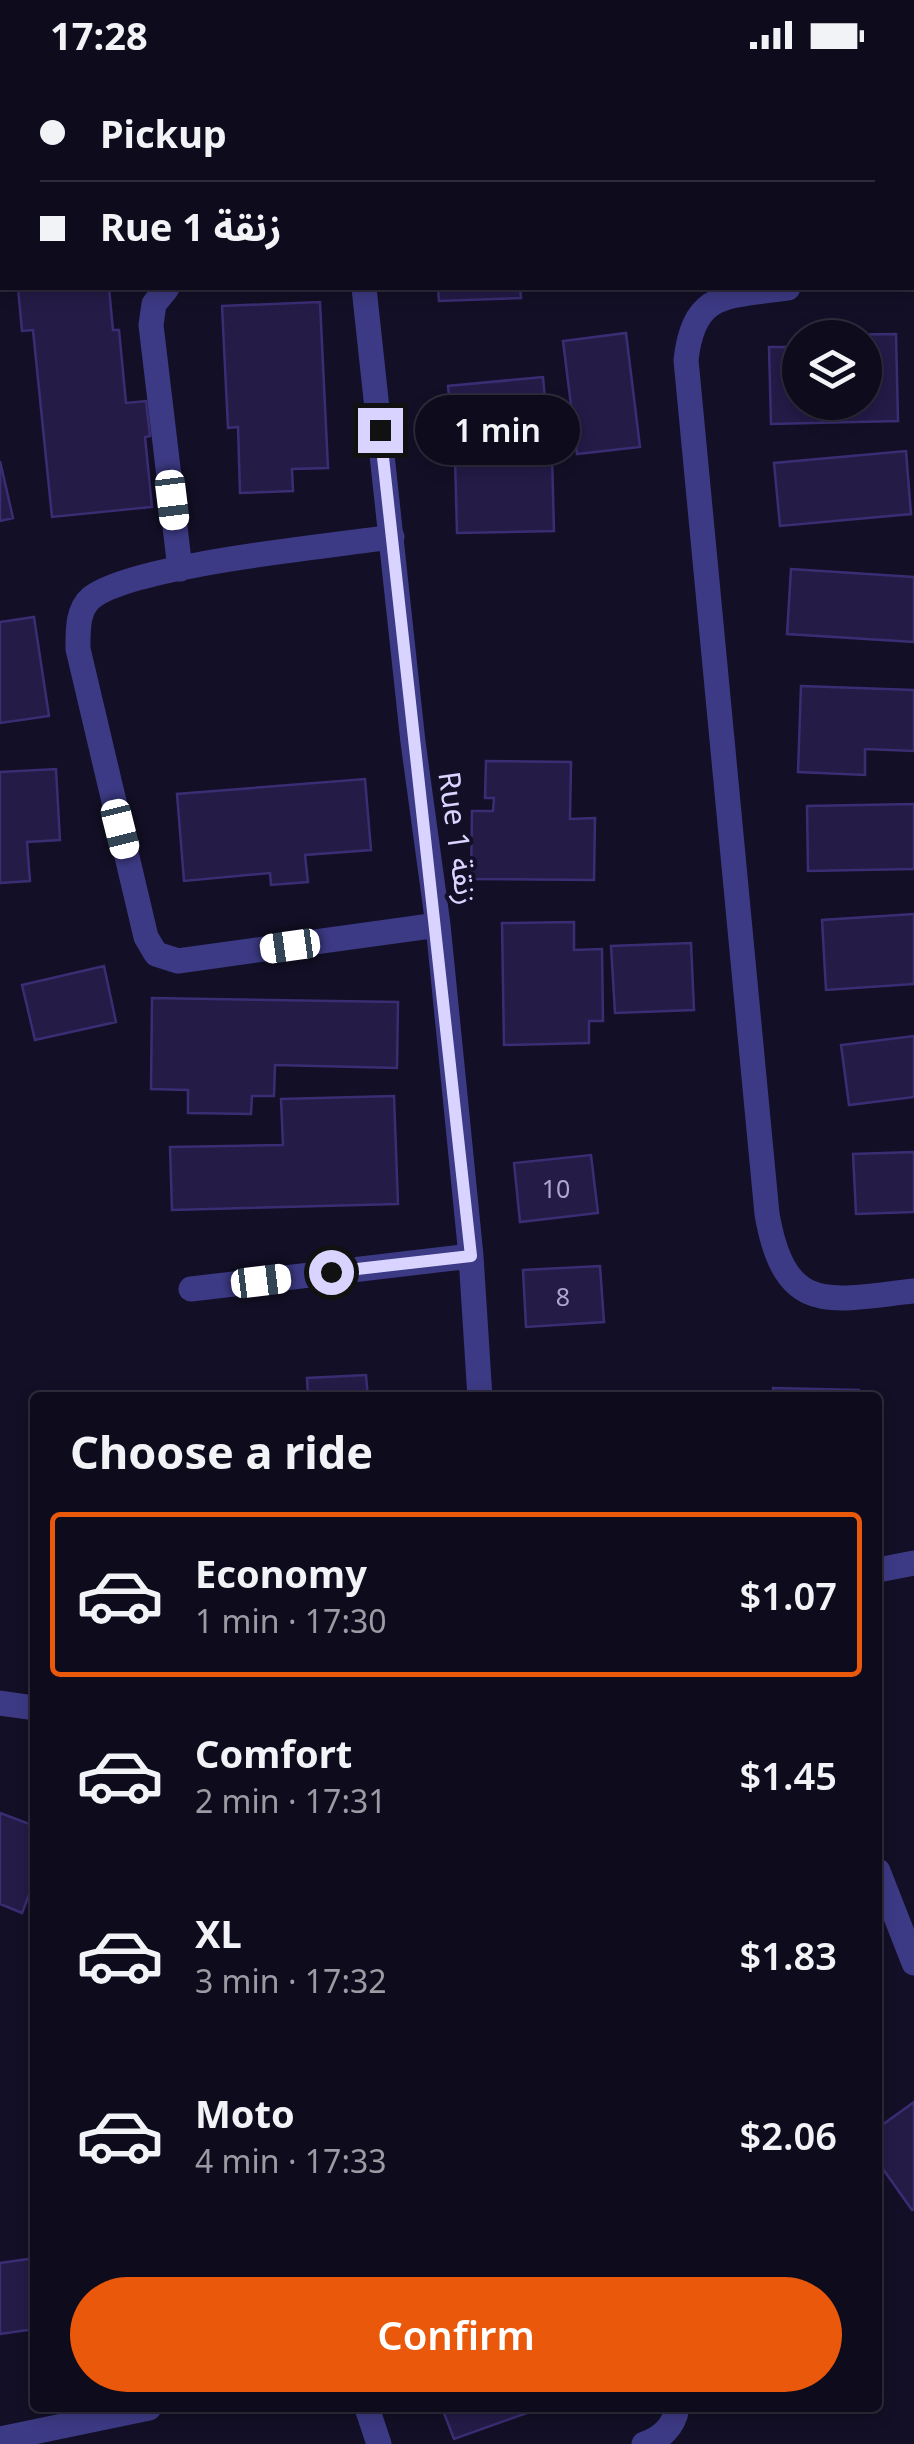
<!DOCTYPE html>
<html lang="en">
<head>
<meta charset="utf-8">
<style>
	:root { --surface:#0e0b1c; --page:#171425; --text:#f1f3f6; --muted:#9b9ba3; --line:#2e2b3b; --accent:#ea580c }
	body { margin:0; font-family:"Noto Sans","Noto Sans Arabic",sans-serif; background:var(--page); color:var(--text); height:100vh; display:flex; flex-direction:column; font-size:38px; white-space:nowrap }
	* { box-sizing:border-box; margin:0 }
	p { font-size:32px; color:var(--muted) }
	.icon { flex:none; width:55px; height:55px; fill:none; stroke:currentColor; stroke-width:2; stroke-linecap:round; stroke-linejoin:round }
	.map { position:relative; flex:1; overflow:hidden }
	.drawer { position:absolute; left:30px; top:1322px; width:852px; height:1020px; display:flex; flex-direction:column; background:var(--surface); border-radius:10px; box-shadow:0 5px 15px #0003,0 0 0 2px var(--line) }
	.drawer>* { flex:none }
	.top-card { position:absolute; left:0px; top:0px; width:915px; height:220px; box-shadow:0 5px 15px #0003,0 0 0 2px var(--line); display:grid; align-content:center; height:220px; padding:0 40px; background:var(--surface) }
	.buttons { position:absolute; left:782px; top:250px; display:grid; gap:20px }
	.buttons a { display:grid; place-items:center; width:100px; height:100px; border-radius:50%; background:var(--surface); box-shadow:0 5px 15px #0003,0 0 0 2px var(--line); font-size:50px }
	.end { position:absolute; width:45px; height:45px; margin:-22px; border:12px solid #d9d4ff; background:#111; box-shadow:0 0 0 5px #111 }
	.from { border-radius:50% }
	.bubble { position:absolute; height:70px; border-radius:35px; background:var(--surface); box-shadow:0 5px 15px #0003,0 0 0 2px var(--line); font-size:32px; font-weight:600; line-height:70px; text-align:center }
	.car { position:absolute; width:30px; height:60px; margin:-30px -15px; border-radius:12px; box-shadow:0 0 8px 2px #0007; background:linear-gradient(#fff 24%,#345 0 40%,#fff 0 76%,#345 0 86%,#fff 0) }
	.top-card b { display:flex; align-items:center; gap:35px; height:95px; font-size:38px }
	.top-card b+b { border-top:2px solid var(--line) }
	.top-card i { width:25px; height:25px; background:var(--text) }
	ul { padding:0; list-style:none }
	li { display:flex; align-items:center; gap:30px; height:165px; margin:0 20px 15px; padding:0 20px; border:5px solid transparent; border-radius:10px }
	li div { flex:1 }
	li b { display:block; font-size:38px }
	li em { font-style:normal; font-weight:600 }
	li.selected { border-color:var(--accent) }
	li>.icon { width:90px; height:90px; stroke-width:1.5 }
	h2 { padding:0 40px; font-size:45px; line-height:120px }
	.primary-button { display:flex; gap:20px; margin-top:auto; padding:20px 40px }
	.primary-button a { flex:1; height:115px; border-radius:60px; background:var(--accent); color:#fff; font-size:40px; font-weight:600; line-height:115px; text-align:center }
	.status { display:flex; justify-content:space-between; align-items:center; height:70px; padding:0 50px; background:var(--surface); direction:ltr }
	.status svg { height:28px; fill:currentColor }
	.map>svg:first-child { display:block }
	.building { fill:#241b47; stroke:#3b2d73; stroke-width:2.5 }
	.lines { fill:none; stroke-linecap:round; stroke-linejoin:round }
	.minor { stroke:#3d3a85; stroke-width:25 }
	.route { stroke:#d9d4ff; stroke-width:12 }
	.labels { text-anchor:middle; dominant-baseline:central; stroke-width:8; stroke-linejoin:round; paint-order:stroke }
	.number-label { font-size:25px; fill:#aca6d1 }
	.street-label { font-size:30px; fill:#d9d4ff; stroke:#130f26 }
</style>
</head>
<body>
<div class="status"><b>17:28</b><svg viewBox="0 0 49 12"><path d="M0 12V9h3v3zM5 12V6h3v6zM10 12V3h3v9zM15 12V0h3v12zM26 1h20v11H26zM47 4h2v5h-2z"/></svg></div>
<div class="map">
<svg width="914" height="2374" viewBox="0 0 914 2374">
	<rect width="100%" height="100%" fill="#130f26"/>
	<path class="building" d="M 542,0 L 868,0 L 868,2 L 542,2 Z
		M 18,218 L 109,218 L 113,260 L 119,260 L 126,333 L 146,331 L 150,366 L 145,367 L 152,437 L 52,447 L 33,260 L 22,261 Z
		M 438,218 L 520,218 L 521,228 L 439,231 Z
		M 320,232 L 328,398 L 292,399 L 293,421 L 240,423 L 238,357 L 228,358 L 222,236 Z
		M 626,263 L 640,377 L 577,384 L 563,271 Z
		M 896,264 L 898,351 L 771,354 L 769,277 L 800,277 L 800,332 L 865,332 L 865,268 L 826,265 Z
		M 543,307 L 546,340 L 525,342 L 528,378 L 454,384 L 448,316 Z
		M 906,381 L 911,444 L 780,456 L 774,393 Z
		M 552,385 L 554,461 L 457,463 L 455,388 Z
		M 0,391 L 13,448 L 0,451 Z
		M 791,499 L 914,507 L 914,572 L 787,564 Z
		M 34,547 L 49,646 L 0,653 L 0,552 Z
		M 801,616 L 914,620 L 914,681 L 865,679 L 865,705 L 798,702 Z
		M 486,691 L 571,692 L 570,749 L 595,748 L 594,810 L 471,809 L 472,741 L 493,741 L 494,728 L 485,728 Z
		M 56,699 L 60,770 L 27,772 L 30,811 L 0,813 L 0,702 Z
		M 365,709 L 371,780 L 305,785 L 308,812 L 271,815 L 270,803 L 184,811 L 177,724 Z
		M 914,734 L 914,799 L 808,801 L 807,736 Z
		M 914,844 L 914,914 L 826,920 L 822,850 Z
		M 574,852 L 574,880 L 602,879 L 603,951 L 589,951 L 589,973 L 504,975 L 502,853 Z
		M 691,873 L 694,940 L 615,943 L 611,876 Z
		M 104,896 L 116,952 L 35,970 L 22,915 Z
		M 152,928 L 398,932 L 397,998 L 275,995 L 274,1026 L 252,1026 L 251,1044 L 188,1043 L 188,1020 L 151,1019 Z
		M 914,966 L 914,1027 L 849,1035 L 841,975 Z
		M 394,1026 L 398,1134 L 172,1140 L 170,1077 L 283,1075 L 281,1029 Z
		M 914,1082 L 914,1142 L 856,1144 L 853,1084 Z
		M 591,1085 L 598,1143 L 520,1152 L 514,1093 Z
		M 600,1196 L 604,1252 L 526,1257 L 523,1200 Z
		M 366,1305 L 368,1328 L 308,1328 L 307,1308 Z
		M 773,1318 L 859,1320 L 859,1328 L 773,1328 Z
		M 0,1743 L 35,1756 L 35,1809 L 22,1843 L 0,1834 Z
		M 914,2032 L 914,2139 L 912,2140 L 878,2092 L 878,2058 Z
		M 35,2188 L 35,2259 L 0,2264 L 0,2193 Z
		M 442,2338 L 541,2338 L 454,2369 Z"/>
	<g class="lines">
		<path class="minor" d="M 344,0 L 344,2
			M 165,2 L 180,0
			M 0,30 L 2,30
			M 912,198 L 914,198
			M 167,218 L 154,234 L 151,255 L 180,499
			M 364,218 L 413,672 L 438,855 L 471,1186 L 480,1328
			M 788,218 C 729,227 694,219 686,290 L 767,1144 C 785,1247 829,1230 914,1221
			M 392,467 C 331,476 131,495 91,528 C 77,540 78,562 78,579 L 146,867 L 156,884 L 178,891 L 438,855
			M 191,1219 L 471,1186
			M 878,1500 L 914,1493
			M 0,1633 L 35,1638
			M 878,1801 L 914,1893
			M 367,2338 L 379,2374
			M 0,2369 L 149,2338
			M 644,2374 C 662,2368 674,2356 677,2338"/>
	</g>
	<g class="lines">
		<path class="route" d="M 331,1202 L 471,1186 C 443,910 411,635 380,360"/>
	</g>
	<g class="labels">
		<g class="number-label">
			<text x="556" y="1118">10</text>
			<text x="563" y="1226">8</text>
		</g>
		<g class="street-label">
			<text transform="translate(459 768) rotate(82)">Rue 1 زنقة</text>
		</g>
	</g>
</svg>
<div class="buttons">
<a><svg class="icon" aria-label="layers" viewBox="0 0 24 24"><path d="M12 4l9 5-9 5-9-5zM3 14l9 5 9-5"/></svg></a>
</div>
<i class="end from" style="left:331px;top:1202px"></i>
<i class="end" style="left:380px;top:360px"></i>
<div class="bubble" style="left:415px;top:325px;width:165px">1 min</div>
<i class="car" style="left:172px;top:430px;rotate:173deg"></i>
<i class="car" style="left:120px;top:759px;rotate:166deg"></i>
<i class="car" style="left:290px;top:876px;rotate:262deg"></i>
<i class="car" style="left:261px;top:1211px;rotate:83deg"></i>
<div class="top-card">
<b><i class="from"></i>Pickup</b>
<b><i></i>Rue 1 زنقة</b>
</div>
<section class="drawer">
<h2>Choose a ride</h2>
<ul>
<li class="selected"><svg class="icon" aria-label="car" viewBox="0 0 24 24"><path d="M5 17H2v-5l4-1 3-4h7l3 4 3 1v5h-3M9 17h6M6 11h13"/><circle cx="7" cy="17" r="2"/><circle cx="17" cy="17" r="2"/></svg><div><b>Economy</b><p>1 min · 17:30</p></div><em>$1.07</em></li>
<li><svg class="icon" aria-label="car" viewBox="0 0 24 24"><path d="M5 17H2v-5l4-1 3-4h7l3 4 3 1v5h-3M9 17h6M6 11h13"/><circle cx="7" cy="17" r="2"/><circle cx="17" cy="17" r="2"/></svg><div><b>Comfort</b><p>2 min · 17:31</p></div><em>$1.45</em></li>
<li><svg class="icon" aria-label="car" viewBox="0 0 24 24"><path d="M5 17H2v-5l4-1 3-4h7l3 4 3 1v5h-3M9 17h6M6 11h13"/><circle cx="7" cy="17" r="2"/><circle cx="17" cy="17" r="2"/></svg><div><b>XL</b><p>3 min · 17:32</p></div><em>$1.83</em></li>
<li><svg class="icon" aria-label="car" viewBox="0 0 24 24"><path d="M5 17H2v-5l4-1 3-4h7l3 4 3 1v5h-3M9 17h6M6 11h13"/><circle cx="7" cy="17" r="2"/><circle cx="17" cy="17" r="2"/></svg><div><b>Moto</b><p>4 min · 17:33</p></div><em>$2.06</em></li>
</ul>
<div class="primary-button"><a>Confirm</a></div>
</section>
</div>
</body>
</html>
